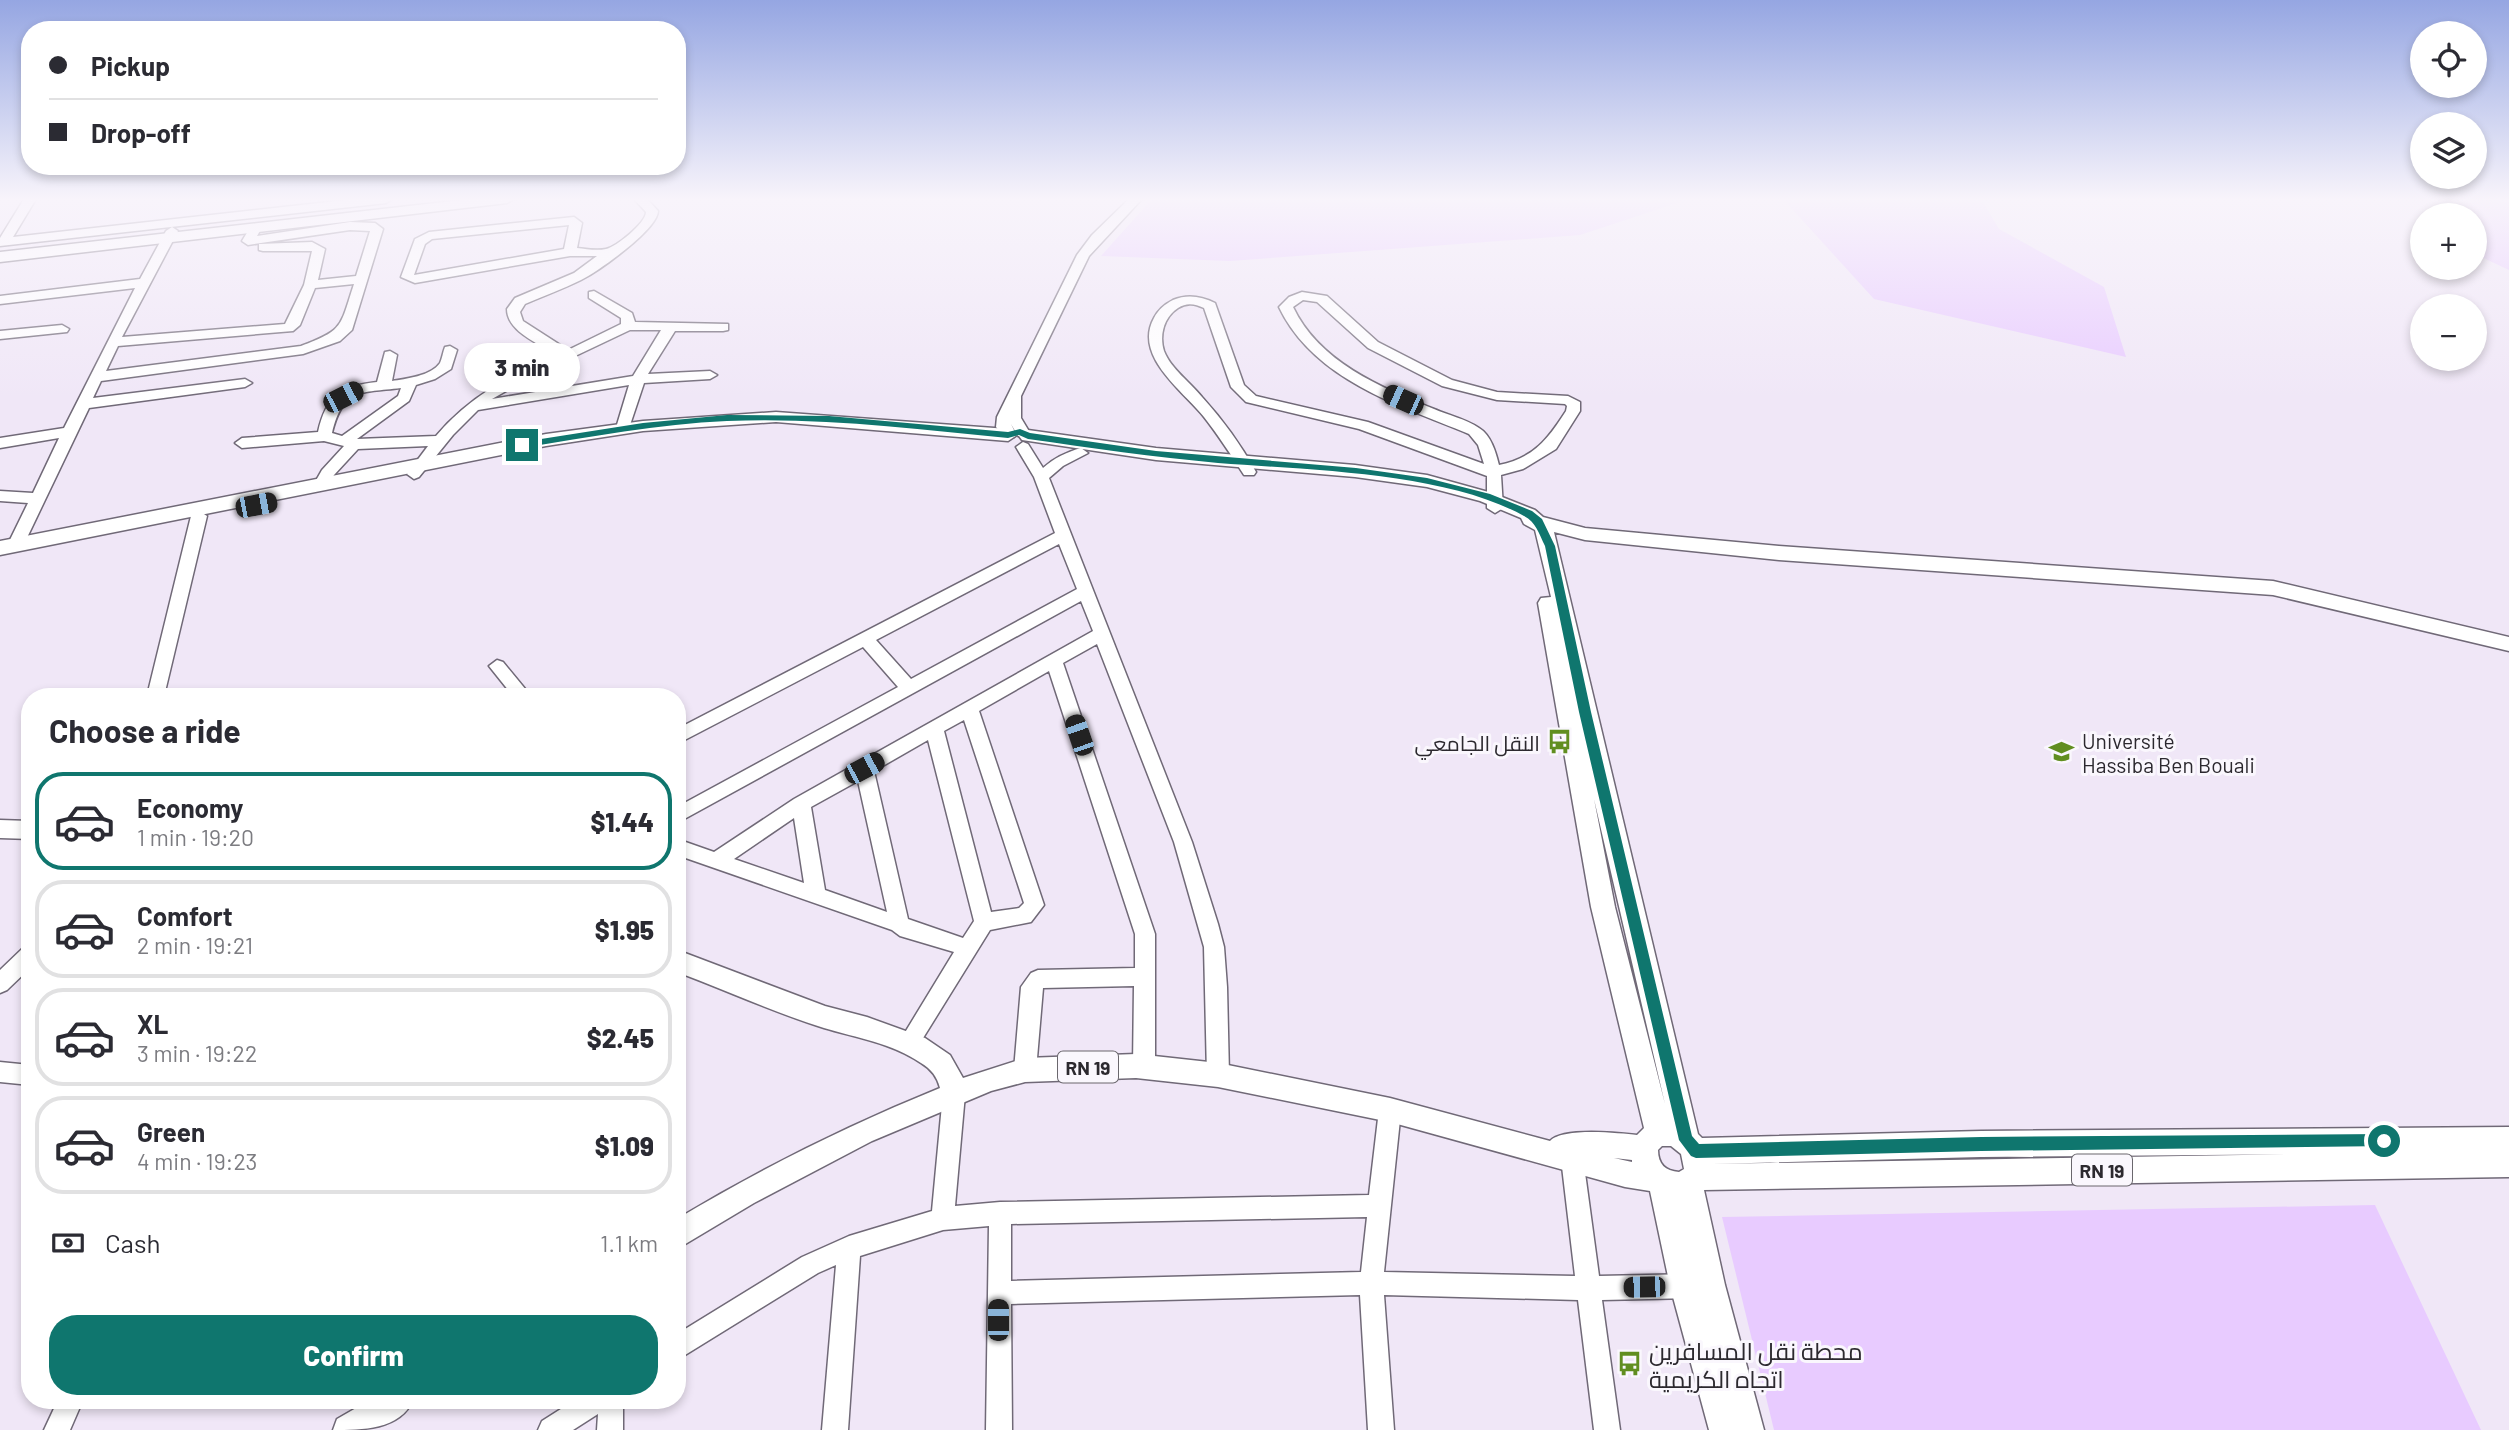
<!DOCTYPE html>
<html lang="en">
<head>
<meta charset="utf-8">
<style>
	:root { --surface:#fff; --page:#f2f2f3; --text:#2b2b33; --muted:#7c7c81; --line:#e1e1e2; --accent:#0f766e }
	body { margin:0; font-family:Barlow,Cairo,sans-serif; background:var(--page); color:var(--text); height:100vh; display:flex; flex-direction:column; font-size:26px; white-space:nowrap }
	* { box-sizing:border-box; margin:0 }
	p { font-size:23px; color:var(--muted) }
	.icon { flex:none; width:38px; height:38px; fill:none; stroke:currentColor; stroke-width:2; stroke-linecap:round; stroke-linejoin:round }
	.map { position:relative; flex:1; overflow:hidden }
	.drawer { position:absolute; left:21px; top:688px; width:665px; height:721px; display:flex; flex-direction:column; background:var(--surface); border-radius:28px; box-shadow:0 4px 10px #0003 }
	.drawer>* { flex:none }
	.hud { position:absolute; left:21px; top:21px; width:665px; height:154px; border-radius:28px; box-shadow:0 4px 10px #0003; display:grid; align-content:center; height:154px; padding:0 28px; background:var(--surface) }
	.buttons { position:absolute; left:2410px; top:21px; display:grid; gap:14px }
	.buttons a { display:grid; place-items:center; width:77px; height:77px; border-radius:50%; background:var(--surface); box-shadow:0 4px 10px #0003; font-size:35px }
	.end { position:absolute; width:32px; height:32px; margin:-16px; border:9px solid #0f766e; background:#fff; box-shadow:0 0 0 4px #fff }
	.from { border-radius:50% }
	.bubble { position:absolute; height:49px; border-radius:24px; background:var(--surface); box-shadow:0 4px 10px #0003; font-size:23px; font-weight:800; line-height:49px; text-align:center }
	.car { position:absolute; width:21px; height:42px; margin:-21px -10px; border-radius:9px; box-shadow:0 0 5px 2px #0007; background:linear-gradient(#222 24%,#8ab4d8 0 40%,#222 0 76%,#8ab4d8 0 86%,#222 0) }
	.hud b { display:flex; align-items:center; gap:24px; height:66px; font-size:26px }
	.hud b+b { border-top:2px solid var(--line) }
	.hud i { width:18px; height:18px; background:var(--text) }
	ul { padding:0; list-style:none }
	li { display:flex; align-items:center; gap:21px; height:98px; margin:0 14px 10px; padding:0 14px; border:4px solid var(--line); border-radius:28px }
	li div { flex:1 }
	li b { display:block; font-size:26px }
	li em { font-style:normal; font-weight:800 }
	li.active { border-color:var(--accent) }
	li>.icon { width:63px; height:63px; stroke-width:1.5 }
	h2 { padding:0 28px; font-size:32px; line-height:84px }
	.pay { display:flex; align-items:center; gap:18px; height:77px; padding:0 28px; font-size:26px }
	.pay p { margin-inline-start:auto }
	.primary-button { display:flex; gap:14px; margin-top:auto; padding:14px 28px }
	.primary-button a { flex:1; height:80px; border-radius:28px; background:var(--accent); color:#fff; font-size:28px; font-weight:800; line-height:80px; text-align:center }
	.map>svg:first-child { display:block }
	.green { fill:#e8cbff }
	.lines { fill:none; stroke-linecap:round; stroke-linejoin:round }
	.minor-casing { stroke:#706977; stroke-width:3 }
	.major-casing { stroke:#706977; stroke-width:3 }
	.minor { fill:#fff; fill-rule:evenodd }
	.major { fill:#fff; fill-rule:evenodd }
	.route { fill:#0f766e }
	.labels { text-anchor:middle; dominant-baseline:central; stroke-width:6; stroke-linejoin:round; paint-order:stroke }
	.shield { fill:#faf7fd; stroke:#6a676d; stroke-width:2 }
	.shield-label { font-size:19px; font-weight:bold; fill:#2c292f }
	.poi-label { font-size:21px; fill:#2c292f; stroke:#faf7fd; text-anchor:start }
	.near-poi-label { font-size:24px; fill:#2c292f; stroke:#faf7fd; text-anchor:start }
</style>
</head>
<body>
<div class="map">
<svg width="2509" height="1430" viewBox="0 0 2509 1430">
	<rect width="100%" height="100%" fill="#f0e7f7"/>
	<path class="green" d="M 1152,199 L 1689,199 L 1580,235 L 1230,261 L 1101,256 Z
		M 1783,199 L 1981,199 L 1999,229 L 2104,287 L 2126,357 L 1874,299 Z
		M 2441,199 L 2509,199 L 2509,270 L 2475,254 L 2474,215 L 2447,215 Z
		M 2375,1205 L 2481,1430 L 1774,1430 L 1722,1217 Z"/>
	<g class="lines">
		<defs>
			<path id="minor" d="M 24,199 L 36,199 L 13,237 L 355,199 L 392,199 L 386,203 L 0,246 L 0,238 Z
				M 634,199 L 647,199 L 658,211 C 658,229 599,271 581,280 C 563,289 543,296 525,304 L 520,312 L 523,321 L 568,350 L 621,324 L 621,318 L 589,298 L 589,292 L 594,291 L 632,313 L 635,322 L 728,324 L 728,330 L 723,331 L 675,331 L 648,374 L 710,371 L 717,375 L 710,379 L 644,383 L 628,431 L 618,431 L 616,428 L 629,385 L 478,410 L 453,435 L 419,477 L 414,479 L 407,474 L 428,446 L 358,449 L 334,475 L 327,488 L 322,489 L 314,484 L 322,470 L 344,446 L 324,441 L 242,448 L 235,443 L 242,438 L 318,432 C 326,396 341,386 377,382 L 385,352 L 390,351 L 397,355 L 392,381 C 405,379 431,376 440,363 C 442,359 443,352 445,347 L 450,346 L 457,350 L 451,369 L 435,379 L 416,385 L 409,401 L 357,439 L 436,436 C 469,397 510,375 557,355 C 540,344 507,332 507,309 L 515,298 L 574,273 L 597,256 L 570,256 L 415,283 L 401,277 L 415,239 L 429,232 L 574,217 L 582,223 L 577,248 C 586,249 597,251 606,249 C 616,247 646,223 646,212 ZM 569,225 L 564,249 L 414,275 L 425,244 L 432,239 ZM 630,330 L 661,330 L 633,376 L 492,399 L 531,377 ZM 401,388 L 398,396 L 342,436 L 332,433 C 343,388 360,393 401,388 Z
				M 1129,199 L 1142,199 L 1089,256 L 1021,396 L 1021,418 L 1030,433 L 1028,436 L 1018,436 L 1011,424 L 1016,434 L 1014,437 L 1004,437 L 996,427 L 997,417 L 1077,255 L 1092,235 Z
				M 350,222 L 375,223 L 383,229 L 352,330 L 340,341 L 303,354 L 101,381 L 93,398 L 245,379 L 252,383 L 245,387 L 89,408 L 23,546 L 15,551 L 9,550 L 7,546 L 28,503 L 0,501 L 0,491 L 33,493 L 59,438 L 0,448 L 0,438 L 64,428 L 135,288 L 0,304 L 0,296 L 140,279 L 166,231 L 172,227 L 178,231 L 122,337 L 285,324 L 304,285 L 312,251 L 263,251 L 259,250 L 259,244 L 312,242 L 325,249 L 318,280 L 356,276 L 370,231 L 350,230 L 248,245 L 242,241 L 251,226 L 259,226 L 261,229 L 257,236 ZM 354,284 C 340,327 344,330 301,346 L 106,371 L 118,346 L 293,331 L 300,325 L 315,288 Z
				M 1302,292 L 1327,296 L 1378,342 L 1452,380 L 1497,392 L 1568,396 L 1580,402 L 1580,411 L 1556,449 L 1523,469 L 1501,475 L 1503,508 L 1495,513 L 1487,508 L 1487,476 L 1359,429 L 1246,402 L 1231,387 L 1204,308 C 1195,304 1187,302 1178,308 C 1164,317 1159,335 1164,351 C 1171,369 1190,382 1202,397 C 1223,420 1241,445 1256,472 L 1254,475 L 1244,475 C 1231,455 1219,436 1204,417 C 1183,391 1133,356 1154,318 C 1158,310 1165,304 1173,300 C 1187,294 1201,296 1215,303 L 1244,385 L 1256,396 L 1368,422 L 1484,464 L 1478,445 L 1469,434 C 1399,405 1314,380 1279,307 L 1289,297 ZM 1303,300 L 1317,302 L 1368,348 L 1442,386 L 1497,400 L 1565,404 L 1567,406 L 1566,411 C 1548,439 1534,458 1499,465 C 1496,453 1491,435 1479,428 C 1466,419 1448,415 1434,409 C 1380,387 1319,362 1293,307 Z
				M 62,325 L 69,329 L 67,332 L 0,339 L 0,331 Z
				M 1023,442 L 1028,444 L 1043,468 C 1054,458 1067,452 1081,448 L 1088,453 L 1063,466 L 1049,478 L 1192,842 L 1218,924 L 1224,947 L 1227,987 L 1229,1075 L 1226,1082 L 1218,1085 L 1210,1082 L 1207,1075 L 1204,947 L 1174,842 L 1097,644 L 1063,663 L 1155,934 L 1155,1067 L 1151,1074 L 1144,1077 L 1137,1074 L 1133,1067 L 1134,986 L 1043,988 L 1036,1070 L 1033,1077 L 1025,1080 L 1017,1077 L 1014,1070 L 1021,987 L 1031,973 L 1038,970 L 1135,968 L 1135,934 L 1049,671 L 979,711 L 1044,905 L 1031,922 L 990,930 L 915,1051 L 908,1054 L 901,1051 L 898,1044 L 954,952 L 900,936 L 892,930 L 677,855 L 677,839 L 714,852 L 794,799 L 1093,631 L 1081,601 L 677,823 L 677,807 L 898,687 L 863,647 L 677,744 L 677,729 L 1055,533 L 1034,477 L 1016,447 ZM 1059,544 L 1077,589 L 911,679 L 876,640 ZM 964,720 L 1024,903 L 1019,908 L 991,912 L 944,731 ZM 928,740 L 974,921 L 963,938 L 908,919 L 874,771 ZM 858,781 L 887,912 L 825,890 L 811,807 ZM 794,818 L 804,883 L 734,859 Z
				M 199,511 L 207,516 L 164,696 L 147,696 L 191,516 Z
				M 497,660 L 503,662 L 531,696 L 513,696 L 489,666 Z
				M 30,945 L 30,968 L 7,990 L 0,993 L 0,970 L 23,948 Z
				M 0,1062 L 30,1065 L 30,1085 L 0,1082 Z
				M 954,1084 L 962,1087 L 965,1094 L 955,1206 L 1000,1202 L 1369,1195 L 1379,1110 L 1382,1103 L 1390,1100 L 1398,1103 L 1401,1110 L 1384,1272 L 1575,1276 L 1561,1158 L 1564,1150 L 1572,1147 L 1580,1150 L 1583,1158 L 1599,1276 L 1694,1274 L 1702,1278 L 1706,1286 L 1702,1294 L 1694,1298 L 1602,1300 L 1620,1430 L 1594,1430 L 1578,1300 L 1384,1295 L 1394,1430 L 1368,1430 L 1360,1295 L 1011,1304 L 1012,1430 L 986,1430 L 989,1226 L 943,1230 L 860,1256 L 848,1430 L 822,1430 L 836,1265 L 818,1273 L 677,1360 L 677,1334 L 802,1257 L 849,1236 L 932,1211 L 943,1094 L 946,1087 ZM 1367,1217 L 1361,1272 L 1011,1281 L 1011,1224 Z
				M 58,1400 L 83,1400 L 70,1430 L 44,1430 Z
				M 575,1400 L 623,1400 L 623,1430 L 597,1430 L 598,1414 L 573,1430 L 538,1430 L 542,1421 Z"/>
			<path id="major" d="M 471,199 L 514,199 L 507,203 L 0,262 L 0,252 Z
				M 776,412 L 1008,429 L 1017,435 L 1008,441 L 776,422 L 643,431 L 546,446 L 0,555 L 0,541 L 546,434 L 643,421 Z
				M 1028,430 L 1156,448 L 1355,465 L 1427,475 L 1492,493 L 1535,510 L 1543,517 L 1585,528 L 1779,546 L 2273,581 L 2509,637 L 2509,651 L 2273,595 L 1779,560 L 1585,540 L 1554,532 L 1698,1134 L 1702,1138 L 1981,1131 L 2509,1127 L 2509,1177 L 1704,1190 L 1725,1285 L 1764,1430 L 1709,1430 L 1670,1286 L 1650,1191 L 1625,1187 L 1390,1122 L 1218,1087 L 1136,1078 L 1025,1082 L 991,1091 L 872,1141 L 754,1203 L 677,1249 L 677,1219 C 762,1168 849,1125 940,1088 C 937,1076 931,1069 921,1063 C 892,1043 857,1038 824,1028 C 775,1013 726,990 677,972 L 677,950 L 825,1006 L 867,1017 L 925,1038 L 950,1055 L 963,1078 L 1025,1058 L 1136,1054 L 1218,1063 L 1390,1098 L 1550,1141 C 1563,1127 1619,1133 1637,1135 L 1644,1128 L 1591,907 L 1538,603 L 1541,598 L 1551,597 L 1535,530 L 1524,524 L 1521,518 L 1480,501 L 1427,487 L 1355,477 L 1156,460 L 1022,440 L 1019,436 L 1022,432 ZM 1594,799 L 1665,1104 L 1615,907 ZM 1662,1146 L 1671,1146 L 1681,1154 L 1684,1169 L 1679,1172 C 1665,1171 1658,1164 1658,1150 ZM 2307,1154 L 1711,1164 L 1981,1157 ZM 1614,1158 L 1632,1160 L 1632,1162 Z
				M 0,820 L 30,821 L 30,839 L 0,838 Z
				M 370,1400 L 413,1400 C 400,1430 362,1430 333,1430 L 337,1419 Z"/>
		</defs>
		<use href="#minor" class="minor-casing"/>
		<use href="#major" class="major-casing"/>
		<use href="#minor" class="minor"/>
		<use href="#major" class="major"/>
	</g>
	<linearGradient id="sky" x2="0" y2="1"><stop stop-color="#95a6e2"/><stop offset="0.5" stop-color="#f8f4fb"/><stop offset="1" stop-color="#f8f4fb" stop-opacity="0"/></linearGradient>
	<rect width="2509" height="399" fill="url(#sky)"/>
	<path class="route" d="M 727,415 L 829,416 L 1008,432 L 1020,429 L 1030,433 L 1156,451 L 1356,468 L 1427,478 L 1490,494 L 1532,511 L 1542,519 L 1555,546 L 1591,712 L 1692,1136 L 1699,1144 L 1981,1137 L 2384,1134 L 2392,1141 L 2389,1146 L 1981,1151 L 1696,1158 L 1691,1156 L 1679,1140 L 1579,712 L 1545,546 C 1539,534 1536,522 1524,516 C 1445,472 1308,470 1218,463 C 1154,457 1091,448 1028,439 L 1019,435 L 1008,438 C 915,429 821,417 727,421 C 658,424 590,437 522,448 L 517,445 L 522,442 L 643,423 Z"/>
	<defs>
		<symbol id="bus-bare" viewBox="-9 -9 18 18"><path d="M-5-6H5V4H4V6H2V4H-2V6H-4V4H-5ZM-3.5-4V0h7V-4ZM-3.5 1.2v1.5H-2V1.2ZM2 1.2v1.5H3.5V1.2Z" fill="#618e20" stroke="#faf7fd" stroke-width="2.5" paint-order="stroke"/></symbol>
		<symbol id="university-bare" viewBox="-9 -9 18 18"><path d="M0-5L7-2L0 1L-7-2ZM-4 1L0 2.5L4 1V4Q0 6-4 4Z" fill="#618e20" stroke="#faf7fd" stroke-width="2.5" paint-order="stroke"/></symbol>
	</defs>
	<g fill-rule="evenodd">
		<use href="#bus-bare" x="1542" y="724" width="35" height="35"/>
		<use href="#university-bare" x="2044" y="734" width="35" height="35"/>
		<use href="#bus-bare" x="1612" y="1346" width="35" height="35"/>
	</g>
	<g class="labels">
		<g class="shield">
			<rect x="1058" y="1051.5" width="60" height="31" rx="5"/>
			<rect x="2072" y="1154.5" width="60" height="31" rx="5"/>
		</g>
		<g class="shield-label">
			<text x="1088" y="1067">RN 19</text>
			<text x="2102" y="1170">RN 19</text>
		</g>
		<g class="poi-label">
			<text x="2082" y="740">Université<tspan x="2082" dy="24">Hassiba Ben Bouali</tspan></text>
			<text x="1540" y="742" text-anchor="end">النقل الجامعي</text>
		</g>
		<g class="near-poi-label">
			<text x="1649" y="1350">محطة نقل المسافرين<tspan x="1649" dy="28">اتجاه الكريمية</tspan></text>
		</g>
	</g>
</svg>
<div class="buttons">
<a><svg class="icon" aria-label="locate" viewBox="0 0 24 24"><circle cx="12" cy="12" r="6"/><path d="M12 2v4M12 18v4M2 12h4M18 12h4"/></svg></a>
<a><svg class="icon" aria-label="layers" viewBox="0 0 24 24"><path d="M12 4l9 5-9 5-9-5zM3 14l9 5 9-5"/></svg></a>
<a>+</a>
<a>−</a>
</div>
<i class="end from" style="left:2384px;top:1141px"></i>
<i class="end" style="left:522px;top:445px"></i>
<div class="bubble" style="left:464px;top:343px;width:116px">3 min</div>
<i class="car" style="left:343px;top:397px;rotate:63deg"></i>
<i class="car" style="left:1403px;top:400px;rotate:294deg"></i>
<i class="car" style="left:256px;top:505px;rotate:79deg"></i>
<i class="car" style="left:1079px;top:735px;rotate:341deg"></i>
<i class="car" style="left:864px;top:768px;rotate:62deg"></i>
<i class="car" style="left:1644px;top:1287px;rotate:269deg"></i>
<i class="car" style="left:998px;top:1320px;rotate:0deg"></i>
<div class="hud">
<b><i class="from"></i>Pickup</b>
<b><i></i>Drop-off</b>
</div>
<section class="drawer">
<h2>Choose a ride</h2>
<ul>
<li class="active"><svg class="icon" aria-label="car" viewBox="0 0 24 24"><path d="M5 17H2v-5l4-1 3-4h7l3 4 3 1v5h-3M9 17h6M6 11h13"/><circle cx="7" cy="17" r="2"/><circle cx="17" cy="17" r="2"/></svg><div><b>Economy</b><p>1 min · 19:20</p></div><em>$1.44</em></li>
<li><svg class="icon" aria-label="car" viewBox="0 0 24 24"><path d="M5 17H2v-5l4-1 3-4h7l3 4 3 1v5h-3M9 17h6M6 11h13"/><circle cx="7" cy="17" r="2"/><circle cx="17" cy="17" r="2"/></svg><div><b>Comfort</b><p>2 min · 19:21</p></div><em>$1.95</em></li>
<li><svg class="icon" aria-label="car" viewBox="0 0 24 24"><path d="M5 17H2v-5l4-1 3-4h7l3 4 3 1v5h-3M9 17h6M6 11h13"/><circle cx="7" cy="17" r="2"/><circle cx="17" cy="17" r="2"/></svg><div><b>XL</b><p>3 min · 19:22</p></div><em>$2.45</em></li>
<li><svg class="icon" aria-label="car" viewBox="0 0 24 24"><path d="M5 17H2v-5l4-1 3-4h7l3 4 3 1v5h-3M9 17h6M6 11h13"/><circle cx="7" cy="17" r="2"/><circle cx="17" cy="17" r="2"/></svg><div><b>Green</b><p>4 min · 19:23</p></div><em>$1.09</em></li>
</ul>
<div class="pay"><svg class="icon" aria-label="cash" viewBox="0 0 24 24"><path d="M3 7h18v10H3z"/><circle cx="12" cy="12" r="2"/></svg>Cash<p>1.1 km</p></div>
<div class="primary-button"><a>Confirm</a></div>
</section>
</div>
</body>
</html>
